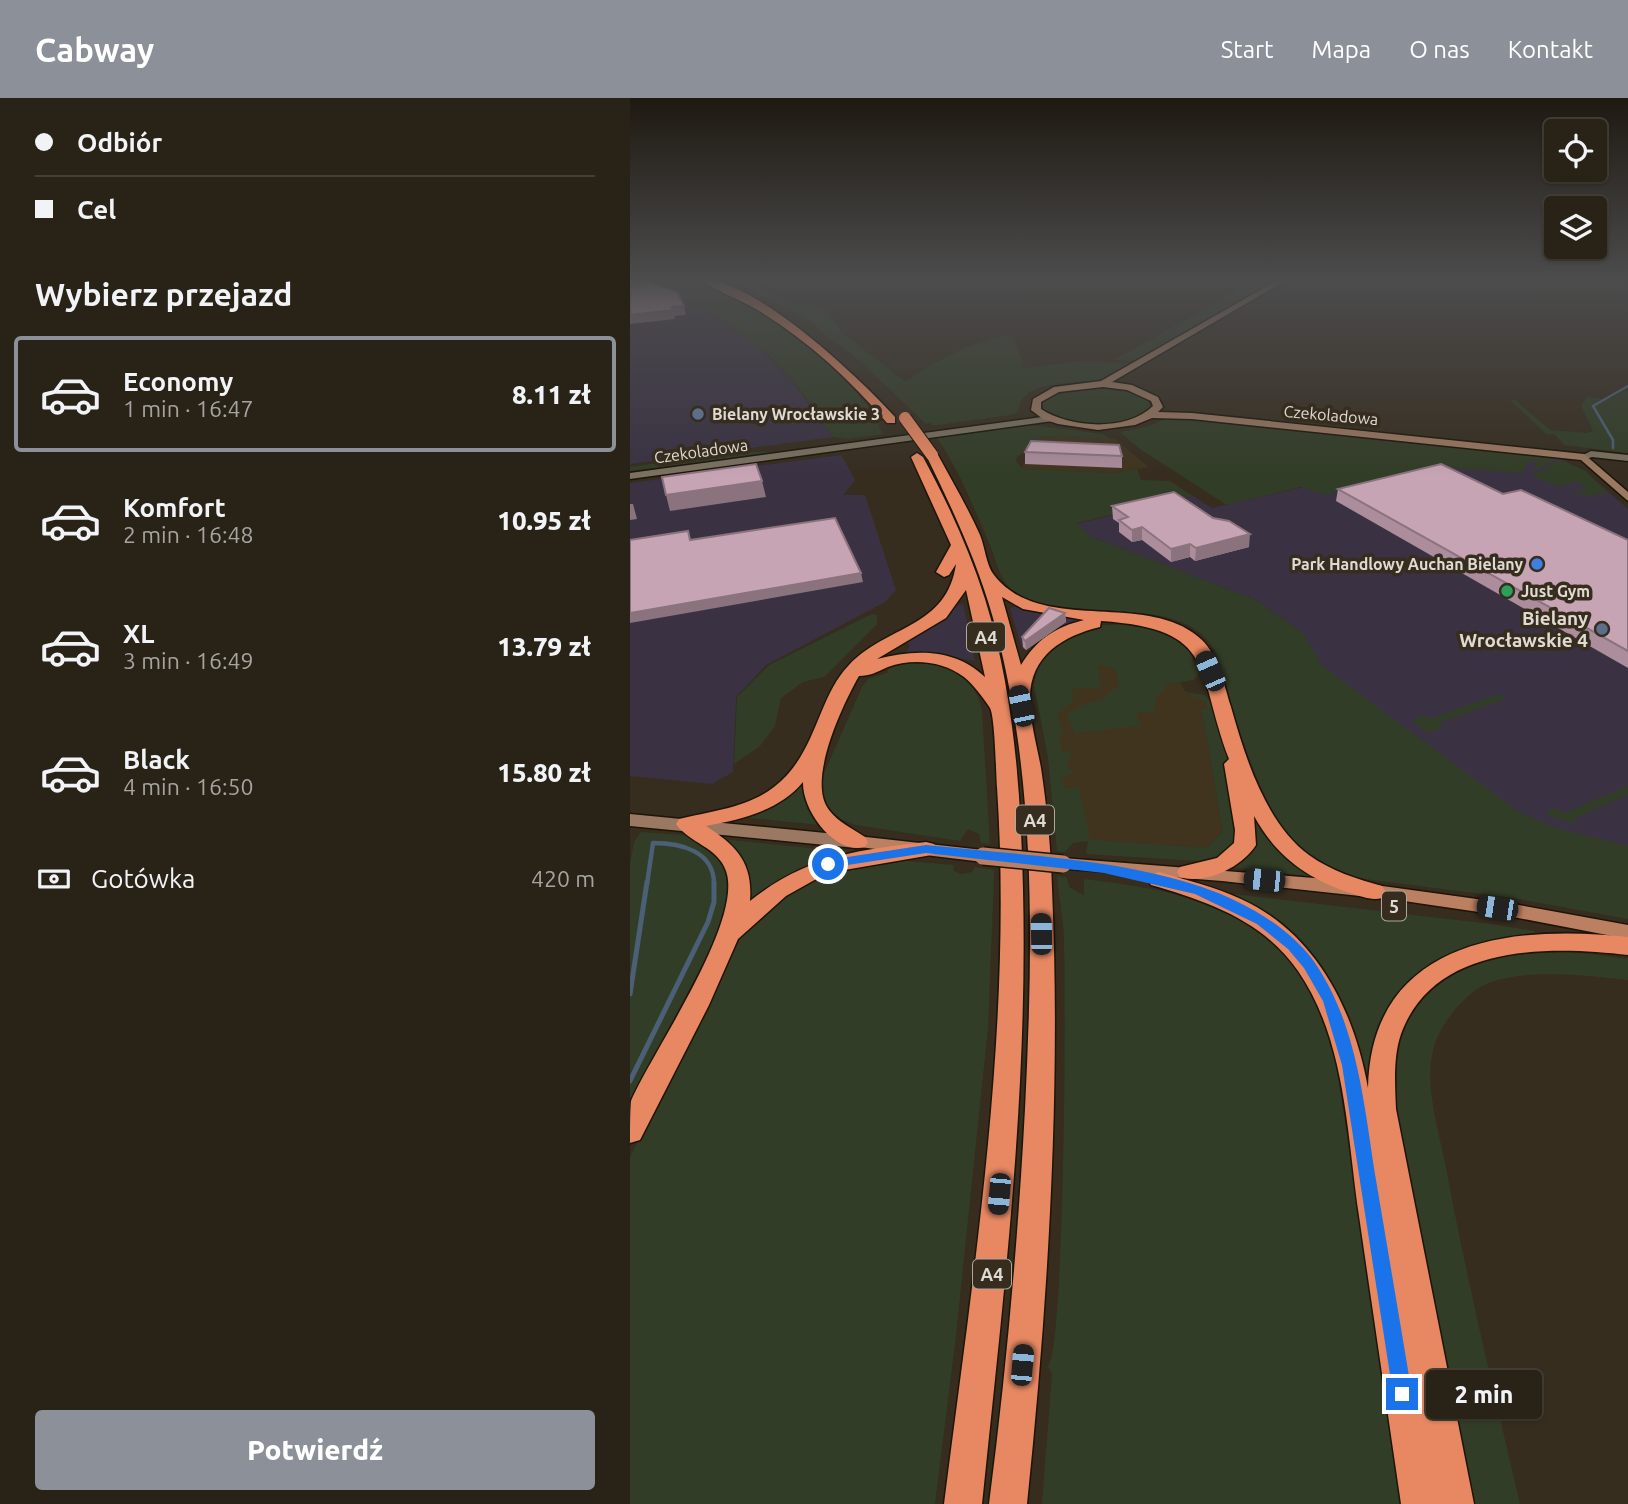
<!DOCTYPE html>
<html lang="pl">
<head>
<meta charset="utf-8">
<style>
	:root { --surface:#282217; --page:#302a20; --text:#f1f3f6; --muted:#a5a4a1; --line:#443f36; --accent:#8c9099 }
	body { margin:0; font-family:Ubuntu,sans-serif; background:var(--page); color:var(--text); height:100vh; display:flex; flex-direction:column; font-size:26px; white-space:nowrap }
	* { box-sizing:border-box; margin:0 }
	p { font-size:23px; color:var(--muted) }
	.icon { flex:none; width:38px; height:38px; fill:none; stroke:currentColor; stroke-width:2; stroke-linecap:round; stroke-linejoin:round }
	.map { position:relative; flex:1; overflow:hidden }
	.drawer { display:flex; flex-direction:column; background:var(--surface); width:630px }
	.drawer>* { flex:none }
	.top-card { display:grid; align-content:center; height:154px; padding:0 35px; background:var(--surface) }
	.fabs { position:absolute; left:914px; top:21px; display:grid; gap:14px }
	.fabs a { display:grid; place-items:center; width:63px; height:63px; border-radius:7px; background:var(--surface); box-shadow:0 2px 5px #0004,0 0 0 2px var(--line); font-size:35px }
	.end { position:absolute; width:32px; height:32px; margin:-16px; border:9px solid #1a73e8; background:#fff; box-shadow:0 0 0 4px #fff }
	.from { border-radius:50% }
	.bubble { position:absolute; height:49px; border-radius:7px; background:var(--surface); box-shadow:0 2px 5px #0004,0 0 0 2px var(--line); font-size:23px; font-weight:800; line-height:49px; text-align:center }
	.car { position:absolute; width:21px; height:42px; margin:-21px -10px; border-radius:9px; box-shadow:0 0 5px 2px #0007; background:linear-gradient(#222 24%,#8ab4d8 0 40%,#222 0 76%,#8ab4d8 0 86%,#222 0) }
	.top-card b { display:flex; align-items:center; gap:24px; height:66px; font-size:26px }
	.top-card b+b { border-top:2px solid var(--line) }
	.top-card i { width:18px; height:18px; background:var(--text) }
	ul { padding:0; list-style:none }
	li { display:flex; align-items:center; gap:21px; height:116px; margin:0 14px 10px; padding:0 21px; border:4px solid transparent; border-radius:7px }
	li div { flex:1 }
	li b { display:block; font-size:26px }
	li em { font-style:normal; font-weight:800 }
	li.current { border-color:var(--accent) }
	li>.icon { width:63px; height:63px; stroke-width:1.5 }
	h2 { padding:0 35px; font-size:32px; line-height:84px }
	.pay { display:flex; align-items:center; gap:18px; height:77px; padding:0 35px; font-size:26px }
	.pay p { margin-inline-start:auto }
	.action { display:flex; gap:14px; margin-top:auto; padding:14px 35px }
	.action a { flex:1; height:80px; border-radius:7px; background:var(--accent); color:#fff; font-size:28px; font-weight:800; line-height:80px; text-align:center }
	header { display:flex; align-items:center; gap:42px; box-sizing:border-box; height:98px; padding:0 35px; background:var(--accent); color:#fff }
	header strong { font-size:33px }
	nav { display:flex; gap:38px; margin-inline-start:auto; font-size:24px }
	main { display:flex; flex:1; min-height:0 }
	.map>svg:first-child { display:block }
	.commercial { fill:#3a3243 }
	.built { fill:#40341f }
	.green { fill:#323d27 }
	.lines { fill:none; stroke-linecap:round; stroke-linejoin:round }
	.stream-far2 { stroke:#4b5f77; stroke-width:2.5 }
	.stream-far1 { stroke:#4b5f77; stroke-width:4.5 }
	.stream { stroke:#4b5f77; stroke-width:5 }
	.minor-casing { stroke:#1d1508; stroke-width:4 }
	.tertiary-casing { stroke:#1d1508; stroke-width:3 }
	.secondary-casing { stroke:#1d1508; stroke-width:3 }
	.primary-casing { stroke:#1d1508; stroke-width:3 }
	.motorway-casing { stroke:#1d1508; stroke-width:3 }
	.minor { fill:#7a7160; fill-rule:evenodd }
	.tertiary { fill:#7a7160; fill-rule:evenodd }
	.secondary { fill:#9b7861; fill-rule:evenodd }
	.primary { fill:#bb7f61; fill-rule:evenodd }
	.motorway { fill:#e78862; fill-rule:evenodd }
	.primary-bridge-casing { stroke:#1d1508; stroke-width:20; stroke-linecap:butt }
	.motorway-bridge-casing { stroke:#1d1508; stroke-width:14; stroke-linecap:butt }
	.primary-bridge { stroke:#bb7f61; stroke-width:17 }
	.motorway-bridge { stroke:#e78862; stroke-width:12 }
	.wall { fill:#ab8d9b }
	.shaded-wall { fill:#8b737e }
	.building { fill:#c7a4b4; stroke:#8b737e; stroke-width:2 }
	.route { fill:#1a73e8 }
	.service-dot { fill:#5c6f8a; stroke:#362d1f; stroke-width:2.5 }
	.shop-dot { fill:#3f7fe0; stroke:#362d1f; stroke-width:2.5 }
	.leisure-dot { fill:#2e9e5b; stroke:#362d1f; stroke-width:2.5 }
	.labels { text-anchor:middle; dominant-baseline:central; stroke-width:7; stroke-linejoin:round; paint-order:stroke }
	.far-poi-label { font-size:16px; font-weight:bold; fill:#e0dbd2; stroke:#362d1f; text-anchor:start }
	.far-street-label { font-size:16px; fill:#e0dbd2; stroke:#362d1f }
	.shield { fill:#362d1f; stroke:#ada79c; stroke-width:2 }
	.shield-label { font-size:18px; font-weight:bold; fill:#e0dbd2 }
	.poi-label { font-size:19px; font-weight:bold; fill:#e0dbd2; stroke:#362d1f; text-anchor:end }
</style>
</head>
<body>
<header>
<strong>Cabway</strong>
<nav><a>Start</a><a>Mapa</a><a>O nas</a><a>Kontakt</a></nav>
</header>
<main>
<section class="drawer">
<div class="top-card">
<b><i class="from"></i>Odbiór</b>
<b><i></i>Cel</b>
</div>
<h2>Wybierz przejazd</h2>
<ul>
<li class="current"><svg class="icon" aria-label="car" viewBox="0 0 24 24"><path d="M5 17H2v-5l4-1 3-4h7l3 4 3 1v5h-3M9 17h6M6 11h13"/><circle cx="7" cy="17" r="2"/><circle cx="17" cy="17" r="2"/></svg><div><b>Economy</b><p>1 min · 16:47</p></div><em>8.11 zł</em></li>
<li><svg class="icon" aria-label="car" viewBox="0 0 24 24"><path d="M5 17H2v-5l4-1 3-4h7l3 4 3 1v5h-3M9 17h6M6 11h13"/><circle cx="7" cy="17" r="2"/><circle cx="17" cy="17" r="2"/></svg><div><b>Komfort</b><p>2 min · 16:48</p></div><em>10.95 zł</em></li>
<li><svg class="icon" aria-label="car" viewBox="0 0 24 24"><path d="M5 17H2v-5l4-1 3-4h7l3 4 3 1v5h-3M9 17h6M6 11h13"/><circle cx="7" cy="17" r="2"/><circle cx="17" cy="17" r="2"/></svg><div><b>XL</b><p>3 min · 16:49</p></div><em>13.79 zł</em></li>
<li><svg class="icon" aria-label="car" viewBox="0 0 24 24"><path d="M5 17H2v-5l4-1 3-4h7l3 4 3 1v5h-3M9 17h6M6 11h13"/><circle cx="7" cy="17" r="2"/><circle cx="17" cy="17" r="2"/></svg><div><b>Black</b><p>4 min · 16:50</p></div><em>15.80 zł</em></li>
</ul>
<div class="pay"><svg class="icon" aria-label="cash" viewBox="0 0 24 24"><path d="M3 7h18v10H3z"/><circle cx="12" cy="12" r="2"/></svg>Gotówka<p>420 m</p></div>
<div class="action"><a>Potwierdź</a></div>
</section>
<div class="map">
<svg width="998" height="1406" viewBox="0 0 998 1406">
	<rect width="100%" height="100%" fill="#362d1f"/>
	<path class="commercial" d="M 0,180 L 10,180 L 62,204 L 122,243 L 161,281 L 203,339 L 0,366 Z
		M 848,349 L 926,358 L 956,374 L 998,411 L 998,752 L 897,727 L 685,563 L 671,534 L 626,502 L 462,439 L 445,426 L 563,398 L 582,410 Z
		M 211,357 L 225,382 L 213,397 L 235,397 L 266,492 L 255,504 L 136,567 L 106,599 L 103,674 L 82,686 L 0,678 L 0,385 Z
		M 333,506 L 345,563 L 311,556 L 276,555 L 280,547 L 272,543 L 323,508 Z
		M 385,509 L 426,519 L 452,522 L 415,537 L 397,551 L 392,551 L 380,510 Z"/>
	<path class="built" d="M 412,338 L 485,341 L 519,369 L 482,375 L 391,371 L 403,346 Z
		M 524,534 L 555,593 L 575,604 L 577,610 L 571,611 L 593,734 L 577,750 L 431,739 L 425,552 Z"/>
	<path class="green" d="M 10,180 L 65,180 L 134,216 L 183,252 L 210,276 L 250,322 L 249,329 L 254,336 L 218,341 L 203,339 C 189,320 177,300 162,282 C 122,235 65,205 10,180 Z
		M 99,180 L 109,180 L 165,206 L 194,211 L 215,237 L 276,284 C 297,267 357,234 384,239 L 394,268 L 388,271 L 443,264 L 505,265 C 498,270 489,279 482,281 C 457,288 392,276 388,314 L 381,317 L 301,328 L 302,325 L 296,326 L 229,262 L 186,230 L 188,228 Z
		M 630,180 L 650,180 L 508,263 L 484,262 Z
		M 467,289 L 500,292 L 516,299 L 520,308 C 502,332 433,330 413,311 L 413,304 L 432,293 Z
		M 998,291 L 998,355 L 934,347 L 924,336 L 916,336 L 880,302 L 885,302 L 920,332 L 957,335 L 963,333 L 951,307 L 958,299 L 977,302 Z
		M 541,318 L 924,358 L 927,361 L 902,375 L 908,364 L 897,364 L 893,375 L 810,369 L 694,397 L 671,389 L 597,407 L 511,352 L 490,334 L 520,328 Z
		M 403,327 L 473,336 L 481,341 L 412,338 L 385,361 L 392,371 L 482,375 L 507,371 L 511,382 L 540,383 L 563,398 L 446,425 L 462,439 L 626,502 L 674,536 L 692,568 L 889,714 L 923,729 L 998,748 L 998,821 L 883,800 L 727,780 C 710,775 688,769 674,756 C 631,715 602,615 587,557 C 560,494 453,524 400,503 C 392,500 384,495 378,488 C 369,478 366,462 361,450 C 347,416 327,368 307,340 Z
		M 102,354 L 150,354 L 0,373 L 0,369 Z
		M 930,362 L 956,373 L 978,396 L 951,398 L 938,393 L 952,395 L 960,392 L 947,392 L 956,389 L 946,383 L 930,389 L 902,378 Z
		M 242,516 L 247,517 L 247,526 L 194,579 L 173,584 L 151,600 L 145,628 L 130,648 L 104,666 L 107,599 L 139,567 Z
		M 500,526 C 528,531 546,538 565,559 L 562,560 L 569,576 L 563,582 L 535,586 L 537,589 L 526,599 L 525,613 L 506,615 L 511,628 L 445,635 L 437,618 C 448,605 461,607 475,599 C 482,594 480,590 489,589 L 486,571 L 468,567 L 471,589 L 442,591 L 443,603 L 427,617 L 433,635 L 429,639 L 432,655 L 439,653 L 442,658 L 436,666 L 443,675 L 433,680 L 434,690 L 449,690 L 460,741 L 577,750 L 593,734 L 571,611 L 577,610 L 575,604 L 555,594 L 575,597 L 582,606 L 601,671 L 611,739 L 584,764 L 456,756 L 458,743 L 443,745 L 435,754 L 427,753 L 418,659 L 404,588 L 410,554 L 460,528 Z
		M 279,564 C 315,563 345,575 352,613 L 360,746 L 351,745 L 349,736 L 338,731 L 330,743 L 226,727 L 207,720 L 199,713 L 192,700 L 192,680 L 232,589 L 238,581 L 257,575 L 259,570 Z
		M 869,596 L 876,601 L 809,625 L 813,630 L 798,635 L 781,623 L 795,617 L 802,620 Z
		M 175,678 L 177,711 L 190,727 L 112,719 Z
		M 998,688 L 998,697 L 943,721 L 949,727 L 919,718 L 918,713 L 926,710 L 934,715 Z
		M 621,713 L 686,779 L 601,769 L 620,755 Z
		M 11,734 L 53,737 L 78,748 L 96,766 L 100,804 L 84,844 L 0,1006 L 0,766 L 4,744 Z
		M 98,742 L 100,742 L 221,754 L 166,774 L 138,791 L 117,809 C 123,779 116,765 98,742 Z
		M 266,762 L 323,767 L 324,773 L 331,776 L 342,774 L 345,769 L 364,772 L 364,778 L 358,930 L 325,1246 L 305,1406 L 0,1406 L 0,1059 L 115,831 L 179,778 Z
		M 427,778 L 436,779 L 440,790 L 454,797 L 454,781 C 545,792 629,806 681,891 C 695,913 700,942 706,967 L 774,1406 L 412,1406 L 422,1276 L 418,1268 C 435,1250 436,894 434,846 C 434,823 429,802 427,778 Z
		M 594,795 L 861,826 L 904,833 L 907,839 C 879,848 798,869 779,884 C 755,904 744,941 741,972 L 793,1312 L 706,901 Z
		M 927,852 L 998,861 L 998,882 C 958,878 876,867 843,894 C 826,908 810,928 804,949 C 793,987 809,1032 816,1070 C 837,1183 864,1294 890,1406 L 841,1406 L 768,1022 C 753,900 812,858 927,852 Z"/>
	<g class="lines">
		<path class="stream-far2" d="M 983,350 L 983,342 L 963,308 L 998,288"/>
		<path class="stream-far1" d="M 17,786 L 23,745 C 51,745 84,753 84,786"/>
		<path class="stream" d="M 0,896 L 17,784
			M 0,983 L 78,824 L 84,804 L 84,784"/>
		<defs>
			<path id="minor" d="M 992,180 L 998,180 L 998,183 Z"/>
			<path id="tertiary" d="M 420,318 L 423,319 L 423,323 L 0,381 L 0,375 Z
				M 961,353 L 998,357 L 998,363 L 962,359 L 954,362 L 949,359 Z"/>
			<path id="secondary" d="M 651,180 L 660,180 L 482,284 L 502,287 L 528,299 L 533,309 L 528,314 L 562,315 L 954,356 L 998,394 L 998,403 L 951,362 L 562,321 L 522,320 L 505,327 L 468,332 L 428,326 L 413,321 L 401,312 L 403,301 L 424,289 L 471,283 ZM 473,289 L 497,292 L 521,303 L 523,308 C 496,334 440,330 411,311 L 411,304 L 429,294 Z
				M 0,716 L 226,738 L 235,744 L 226,750 L 0,728 Z"/>
			<path id="primary" d="M 227,738 L 353,752 L 362,758 L 353,764 L 221,748 L 218,744 Z
				M 433,760 L 709,782 L 883,806 L 998,827 L 998,841 L 883,819 L 767,802 L 592,783 L 426,770 L 424,766 Z"/>
			<path id="motorway" d="M 69,180 C 124,180 229,279 265,319 L 265,325 L 257,325 C 220,281 179,244 131,214 C 111,201 86,194 69,180 Z
				M 302,353 L 308,357 C 322,383 338,410 350,437 C 355,449 356,467 364,477 C 411,538 519,491 572,542 C 589,559 594,587 601,609 C 615,659 636,726 679,757 C 701,773 727,781 752,788 L 756,794 L 752,800 C 741,803 731,798 720,795 C 676,780 646,758 624,718 L 626,747 C 612,769 576,787 550,779 L 547,774 L 550,769 L 587,760 L 604,745 L 605,732 L 594,666 L 599,661 C 565,571 588,531 471,523 L 470,529 C 433,538 399,558 400,602 C 400,624 407,648 411,670 C 417,710 421,751 422,791 C 431,996 418,1202 397,1406 L 359,1406 C 376,1275 388,1143 395,1011 C 403,848 407,679 363,520 C 347,463 322,410 296,357 ZM 372,499 L 393,511 L 454,522 C 425,529 406,542 391,567 Z
				M 287,355 L 293,359 C 318,405 339,451 355,501 C 384,594 391,695 393,792 C 398,998 373,1202 352,1406 L 314,1406 C 344,1169 383,929 367,689 C 366,676 365,619 360,610 C 354,601 343,586 334,579 C 313,563 282,560 258,569 C 247,574 240,578 229,578 C 213,606 176,683 199,712 C 208,724 223,731 235,739 L 238,744 L 235,749 C 204,757 172,712 173,684 C 149,713 112,721 76,728 C 107,748 123,765 120,803 C 176,758 227,752 296,744 L 304,746 L 307,751 L 304,756 L 296,758 L 197,775 L 156,798 L 108,841 L 79,907 L 10,1042 L 0,1045 C 0,1033 0,1014 1,1003 C 22,954 114,823 96,773 C 88,749 59,745 46,726 L 49,721 C 82,713 117,710 144,689 C 187,656 187,600 219,567 C 257,527 317,530 326,466 L 319,477 L 314,479 L 306,474 L 321,447 L 281,359 ZM 336,492 L 355,579 C 325,550 285,551 247,561 L 316,520 Z
				M 529,774 C 557,782 585,789 611,801 C 686,835 724,912 738,990 C 741,842 881,826 998,839 L 998,857 C 920,848 804,845 771,936 C 763,959 765,987 766,1011 L 844,1406 L 771,1406 C 757,1310 743,1214 729,1118 C 717,1038 716,942 668,873 C 634,823 577,803 521,787 L 518,782 L 521,777 Z"/>
		</defs>
		<use href="#minor" class="minor-casing"/>
		<use href="#tertiary" class="tertiary-casing"/>
		<use href="#secondary" class="secondary-casing"/>
		<use href="#primary" class="primary-casing"/>
		<use href="#motorway" class="motorway-casing"/>
		<use href="#minor" class="minor"/>
		<use href="#tertiary" class="tertiary"/>
		<use href="#secondary" class="secondary"/>
		<use href="#primary" class="primary"/>
		<use href="#motorway" class="motorway"/>
		<defs>
			<path id="primary-bridge" d="M 353,758 L 433,766"/>
			<path id="motorway-bridge" d="M 275,320 L 302,357"/>
		</defs>
		<use href="#primary-bridge" class="primary-bridge-casing"/>
		<use href="#motorway-bridge" class="motorway-bridge-casing"/>
		<use href="#primary-bridge" class="primary-bridge"/>
		<use href="#motorway-bridge" class="motorway-bridge"/>
	</g>
	<path class="wall" d="M 395,354 L 492,358 L 492,370 L 395,366 Z
		M 708,391 L 873,396 L 998,442 L 998,570 L 706,403 Z
		M 482,408 L 619,449 L 565,463 L 560,459 L 541,464 L 512,442 L 502,444 L 489,434 L 489,425 L 483,421 Z
		M 435,515 L 436,524 L 396,552 L 393,549 L 392,539 Z"/>
	<path class="shaded-wall" d="M 54,208 L 56,217 L 44,218 L 45,221 L 0,226 L 0,217 Z
		M 132,383 L 136,399 L 40,413 L 36,397 Z
		M 0,406 L 3,406 L 7,421 L 0,422 Z
		M 512,429 L 512,442 L 502,444 L 502,432 Z
		M 620,436 L 619,449 L 565,463 L 566,450 Z
		M 560,446 L 560,459 L 541,464 L 541,451 Z
		M 231,475 L 233,484 L 0,525 L 0,515 Z
		M 435,515 L 436,524 L 396,552 L 395,543 Z"/>
	<path class="building" d="M 0,180 L 12,180 L 48,195 L 54,208 L 42,209 L 43,212 L 0,217 Z
		M 401,343 L 489,347 L 492,358 L 395,354 Z
		M 126,366 L 132,383 L 36,397 L 32,379 Z
		M 811,366 L 873,396 L 891,392 L 998,442 L 998,553 L 708,391 Z
		M 544,394 L 583,420 L 599,423 L 620,436 L 566,450 L 560,446 L 541,451 L 512,429 L 502,432 L 489,422 L 498,419 L 482,408 Z
		M 205,420 L 231,475 L 0,515 L 0,442 L 58,433 L 60,442 Z
		M 419,510 L 435,515 L 395,543 L 392,539 Z"/>
	<linearGradient id="sky" x2="0" y2="1"><stop stop-color="#1e1911"/><stop offset="0.48" stop-color="#4c4c4d"/><stop offset="1" stop-color="#4c4c4d" stop-opacity="0"/></linearGradient>
	<rect width="998" height="377" fill="url(#sky)"/>
	<path class="route" d="M 296,747 C 386,757 487,760 572,789 C 613,803 660,829 685,865 C 728,928 734,1008 746,1082 C 758,1153 770,1224 782,1296 L 779,1302 L 772,1305 L 765,1302 L 763,1296 L 712,967 L 693,903 L 674,870 L 658,851 L 627,826 L 565,796 L 474,775 L 296,755 L 198,770 L 192,766 L 198,762 Z"/>
	<g class="service-dot">
		<circle cx="68" cy="316" r="7"/>
		<circle cx="972" cy="531" r="7"/>
	</g>
	<circle class="shop-dot" cx="907" cy="466" r="7"/>
	<circle class="leisure-dot" cx="877" cy="493" r="7"/>
	<g class="labels">
		<g class="far-poi-label">
			<text x="82" y="316">Bielany Wrocławskie 3</text>
			<text x="893" y="466" text-anchor="end">Park Handlowy Auchan Bielany</text>
			<text x="891" y="493">Just Gym</text>
		</g>
		<g class="far-street-label">
			<text transform="translate(701 317) rotate(5)">Czekoladowa</text>
			<text transform="translate(71 353) rotate(-8)">Czekoladowa</text>
		</g>
		<g class="shield">
			<rect x="337" y="524.5" width="38" height="29" rx="5"/>
			<rect x="386" y="707.5" width="38" height="29" rx="5"/>
			<rect x="752" y="793.5" width="24" height="29" rx="5"/>
			<rect x="343" y="1161.5" width="38" height="29" rx="5"/>
		</g>
		<g class="shield-label">
			<text x="356" y="539">A4</text>
			<text x="405" y="722">А4</text>
			<text x="764" y="808">5</text>
			<text x="362" y="1176">A4</text>
		</g>
		<g class="poi-label">
			<text x="958" y="520">Bielany<tspan x="958" dy="22">Wrocławskie 4</tspan></text>
		</g>
	</g>
</svg>
<div class="fabs">
<a><svg class="icon" aria-label="locate" viewBox="0 0 24 24"><circle cx="12" cy="12" r="6"/><path d="M12 2v4M12 18v4M2 12h4M18 12h4"/></svg></a>
<a><svg class="icon" aria-label="layers" viewBox="0 0 24 24"><path d="M12 4l9 5-9 5-9-5zM3 14l9 5 9-5"/></svg></a>
</div>
<i class="end from" style="left:198px;top:766px"></i>
<i class="end" style="left:772px;top:1296px"></i>
<div class="bubble" style="left:796px;top:1272px;width:116px">2 min</div>
<i class="car" style="left:580px;top:573px;rotate:336deg"></i>
<i class="car" style="left:391px;top:608px;rotate:348deg"></i>
<i class="car" style="left:634px;top:782px;rotate:276deg"></i>
<i class="car" style="left:867px;top:810px;rotate:279deg"></i>
<i class="car" style="left:411px;top:836px;rotate:359deg"></i>
<i class="car" style="left:369px;top:1096px;rotate:185deg"></i>
<i class="car" style="left:392px;top:1267px;rotate:5deg"></i>
</div>
</main>
</body>
</html>
